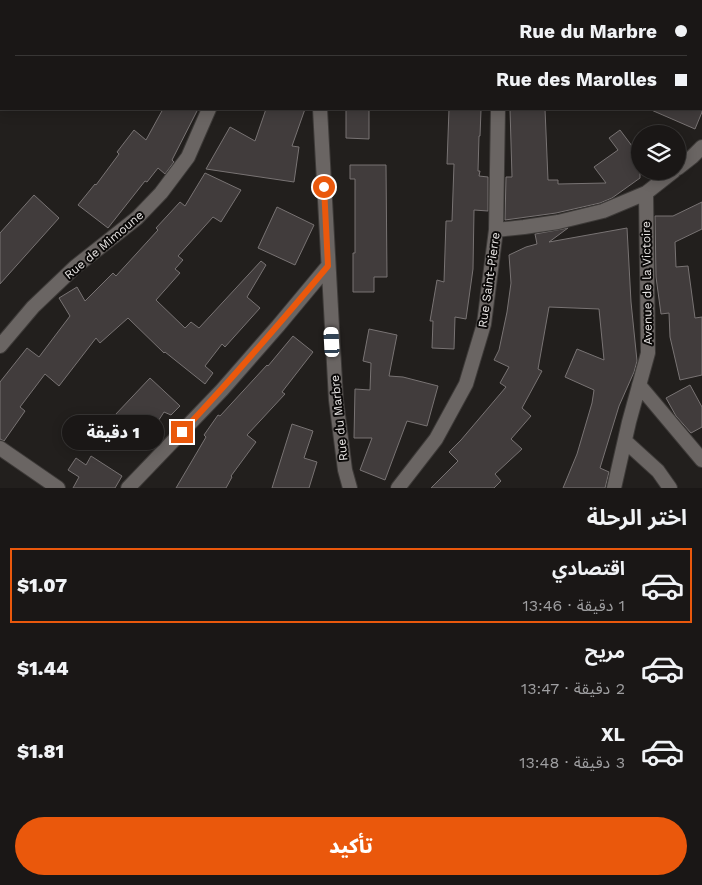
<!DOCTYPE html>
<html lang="ar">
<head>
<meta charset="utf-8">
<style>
	:root { --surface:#1a1716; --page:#23201f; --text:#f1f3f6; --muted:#9f9fa1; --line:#383635; --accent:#ea580c }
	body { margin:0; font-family:"Work Sans","Noto Sans Arabic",sans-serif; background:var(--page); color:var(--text); direction:rtl; height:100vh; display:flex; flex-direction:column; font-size:19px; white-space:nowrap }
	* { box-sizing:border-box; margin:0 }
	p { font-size:16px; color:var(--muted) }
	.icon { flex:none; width:28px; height:28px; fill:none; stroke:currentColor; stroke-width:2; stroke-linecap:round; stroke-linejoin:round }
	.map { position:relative; height:488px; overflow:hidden; direction:ltr }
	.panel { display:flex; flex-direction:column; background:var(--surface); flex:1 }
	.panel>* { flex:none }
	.guide { position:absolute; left:0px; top:0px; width:702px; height:110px; box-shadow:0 2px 12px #0003,0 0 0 1px var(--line); direction:rtl; display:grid; align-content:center; height:110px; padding:0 15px; background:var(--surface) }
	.buttons { position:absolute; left:631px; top:125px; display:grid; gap:10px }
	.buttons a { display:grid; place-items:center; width:55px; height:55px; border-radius:50%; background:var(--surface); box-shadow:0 2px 12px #0003,0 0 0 1px var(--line); font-size:25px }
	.end { position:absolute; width:22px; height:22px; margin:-11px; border:6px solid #ea580c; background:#fff; box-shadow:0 0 0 2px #fff }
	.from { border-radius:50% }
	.bubble { position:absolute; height:35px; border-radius:18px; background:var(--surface); box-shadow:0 2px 12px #0003,0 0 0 1px var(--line); font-size:16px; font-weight:800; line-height:35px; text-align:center; direction:rtl }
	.car { position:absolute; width:15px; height:30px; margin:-15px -8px; border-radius:6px; box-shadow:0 0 4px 1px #0007; background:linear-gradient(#fff 24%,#345 0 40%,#fff 0 76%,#345 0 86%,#fff 0) }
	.guide b { display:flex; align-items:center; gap:18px; height:48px; font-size:19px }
	.guide b+b { border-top:1px solid var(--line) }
	.guide i { width:12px; height:12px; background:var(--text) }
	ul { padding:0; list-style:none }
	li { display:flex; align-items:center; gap:15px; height:75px; margin:0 10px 8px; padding:0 5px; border:2px solid transparent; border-radius:0px }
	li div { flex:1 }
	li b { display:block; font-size:19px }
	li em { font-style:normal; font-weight:800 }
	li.on { border-color:var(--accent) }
	li>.icon { width:45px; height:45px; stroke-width:1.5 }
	h2 { padding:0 15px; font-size:22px; line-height:60px }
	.cta { display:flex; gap:10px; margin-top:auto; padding:10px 15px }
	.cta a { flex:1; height:58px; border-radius:30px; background:var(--accent); color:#fff; font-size:20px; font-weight:800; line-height:58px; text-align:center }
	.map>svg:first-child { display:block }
	.building { fill:#413c3c; stroke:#787373 }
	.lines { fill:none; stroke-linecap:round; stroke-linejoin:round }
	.minor-casing { stroke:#3d3a38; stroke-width:16 }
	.minor { stroke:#6a6563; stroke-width:14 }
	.route { stroke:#ea580c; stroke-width:6 }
	.labels { text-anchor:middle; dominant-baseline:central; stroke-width:4; stroke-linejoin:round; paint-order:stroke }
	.street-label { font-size:12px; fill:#e9e6e5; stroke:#0b0908 }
</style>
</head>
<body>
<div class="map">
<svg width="702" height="488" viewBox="0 0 702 488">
	<rect width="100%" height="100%" fill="#221f1d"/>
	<path class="building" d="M 163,109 L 198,109 L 172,160 L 174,162 L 165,174 L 158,168 L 147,182 L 145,181 L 108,228 L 78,205 L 95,184 L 96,185 L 119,154 L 117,152 L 134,130 L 146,140 Z
		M 266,109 L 305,109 L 292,146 L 299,147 L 294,182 L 206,169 L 230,127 L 255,141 Z
		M 346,109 L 369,109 L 369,139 L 346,138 Z
		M 449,109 L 481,110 L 480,136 L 479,136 L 478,171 L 480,171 L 479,176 L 488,177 L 488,211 L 474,210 L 473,269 L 466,319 L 455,317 L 454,349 L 432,348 L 433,321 L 430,321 L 437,280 L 444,282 L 446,221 L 452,221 L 454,164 L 447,164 Z
		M 510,109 L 545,109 L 548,180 L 558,180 L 558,184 L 606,183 L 594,167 L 618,150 L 609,138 L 620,130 L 632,146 L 640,141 L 640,178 L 612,198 L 600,203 L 556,213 L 505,220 L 506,177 L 512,177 Z
		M 649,109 L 702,109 L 702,112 L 695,129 Z
		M 350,165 L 386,165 L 387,277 L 374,277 L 374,292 L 353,292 L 353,253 L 355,253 L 355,179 L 350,179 Z
		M 205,173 L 241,190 L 221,222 L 213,217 L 178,256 L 183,260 L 175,269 L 180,273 L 156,300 L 185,328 L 191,322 L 199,328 L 261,261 L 266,265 L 247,297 L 260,308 L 225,347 L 222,344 L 205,366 L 213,373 L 205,384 L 165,352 L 164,353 L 128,318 L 100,343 L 96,338 L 59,386 L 45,374 L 20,407 L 25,411 L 4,441 L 0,439 L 0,382 L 27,348 L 39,357 L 70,316 L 59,298 L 77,287 L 85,301 L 113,273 L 116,276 L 158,230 L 156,228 L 180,202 L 185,206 Z
		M 34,195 L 59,218 L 0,284 L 0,233 Z
		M 702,202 L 702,229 L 675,242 L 676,267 L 688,266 L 695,318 L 702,317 L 702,375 L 680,380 L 670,337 L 669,313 L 661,314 L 656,277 L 655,216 L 673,216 Z
		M 277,207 L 314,225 L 295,265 L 258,248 Z
		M 568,228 L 549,242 L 627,228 L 631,302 L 637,361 L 634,372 L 619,406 L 600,468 L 609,472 L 605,488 L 563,488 L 577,454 L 592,403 L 594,390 L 565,377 L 577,349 L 604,360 L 599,309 L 549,307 L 538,369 L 542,371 L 522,408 L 531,416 L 511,439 L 522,449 L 495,474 L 501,481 L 494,488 L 431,488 L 458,461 L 449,452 L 461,440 L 506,387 L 500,383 L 509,367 L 494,360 L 499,350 L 507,312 L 511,283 L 509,255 L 526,247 L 537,244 L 535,234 Z
		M 369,329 L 397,335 L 389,376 L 403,377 L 438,386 L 427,426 L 407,421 L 385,480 L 360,470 L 372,438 L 354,438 L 355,389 L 370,390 L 371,363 L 363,361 Z
		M 293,336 L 313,352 L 282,392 L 285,394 L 247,435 L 256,442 L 231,476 L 232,477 L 226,488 L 176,488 L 206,437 L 204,435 L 218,415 L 220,416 L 267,365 L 268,366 Z
		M 150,378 L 180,406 L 171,415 L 164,412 L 144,443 L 115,415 Z
		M 690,385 L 702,407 L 702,427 L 691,433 L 676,416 L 666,398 Z
		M 292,424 L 313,431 L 304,458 L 317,462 L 309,488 L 272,488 Z
		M 91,456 L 122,476 L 115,488 L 73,488 L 79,477 L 68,470 L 76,458 L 86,465 Z"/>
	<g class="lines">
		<defs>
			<path id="minor" d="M 314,0 L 314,1
				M 52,1 L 53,0
				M 264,1 L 265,0
				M 500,1 L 500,0
				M 0,63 L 1,61
				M 320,109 L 336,400 L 345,470 L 350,488
				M 678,168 L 692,157 L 702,147
				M 496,230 L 524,227 L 558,222 L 603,211 L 646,193 L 674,171
				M 0,346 L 33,307 L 75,267 L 137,218 L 161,193 L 188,157 L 209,109
				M 639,385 L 702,460
				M 625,441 L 658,471 L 670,488
				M 0,448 L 58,488
				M 128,488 L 222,390 L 278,326 L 328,266
				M 398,488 L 436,439 L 466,384 L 484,324 L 496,230 L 498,109
				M 614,488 L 629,422 L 648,353 L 646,193"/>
		</defs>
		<use href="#minor" class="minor-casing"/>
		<use href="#minor" class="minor"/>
	</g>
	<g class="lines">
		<path class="route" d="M 182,432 C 233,378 281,322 328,266 L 324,187"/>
	</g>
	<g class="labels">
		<g class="street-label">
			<text transform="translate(104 245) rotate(-40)">Rue de Mimoune</text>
			<text transform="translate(489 280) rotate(-82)">Rue Saint-Pierre</text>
			<text transform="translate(647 283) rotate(-91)">Avenue de la Victoire</text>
			<text transform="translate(339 418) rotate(-96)">Rue du Marbre</text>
		</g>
	</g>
</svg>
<div class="buttons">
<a><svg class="icon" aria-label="layers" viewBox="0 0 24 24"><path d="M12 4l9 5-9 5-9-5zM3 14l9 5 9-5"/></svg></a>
</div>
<i class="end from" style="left:324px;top:187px"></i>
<i class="end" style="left:182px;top:432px"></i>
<div class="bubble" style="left:62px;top:415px;width:102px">1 دقيقة</div>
<i class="car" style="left:332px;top:342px;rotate:357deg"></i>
<div class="guide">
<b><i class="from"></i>Rue du Marbre</b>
<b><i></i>Rue des Marolles</b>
</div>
</div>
<section class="panel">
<h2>اختر الرحلة</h2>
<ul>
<li class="on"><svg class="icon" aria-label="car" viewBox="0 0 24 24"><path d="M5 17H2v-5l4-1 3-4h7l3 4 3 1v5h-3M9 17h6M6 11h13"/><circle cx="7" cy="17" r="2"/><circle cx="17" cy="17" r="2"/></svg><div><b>اقتصادي</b><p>1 دقيقة · 13:46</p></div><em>$1.07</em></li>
<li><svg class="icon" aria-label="car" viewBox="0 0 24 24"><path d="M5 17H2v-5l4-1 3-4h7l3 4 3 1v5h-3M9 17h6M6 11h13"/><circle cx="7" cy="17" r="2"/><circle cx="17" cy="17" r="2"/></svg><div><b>مريح</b><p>2 دقيقة · 13:47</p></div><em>$1.44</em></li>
<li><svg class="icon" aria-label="car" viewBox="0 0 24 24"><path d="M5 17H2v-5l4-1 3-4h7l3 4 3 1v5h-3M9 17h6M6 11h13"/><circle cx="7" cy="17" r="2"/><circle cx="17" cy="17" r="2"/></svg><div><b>XL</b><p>3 دقيقة · 13:48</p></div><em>$1.81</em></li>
</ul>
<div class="cta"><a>تأكيد</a></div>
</section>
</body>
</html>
